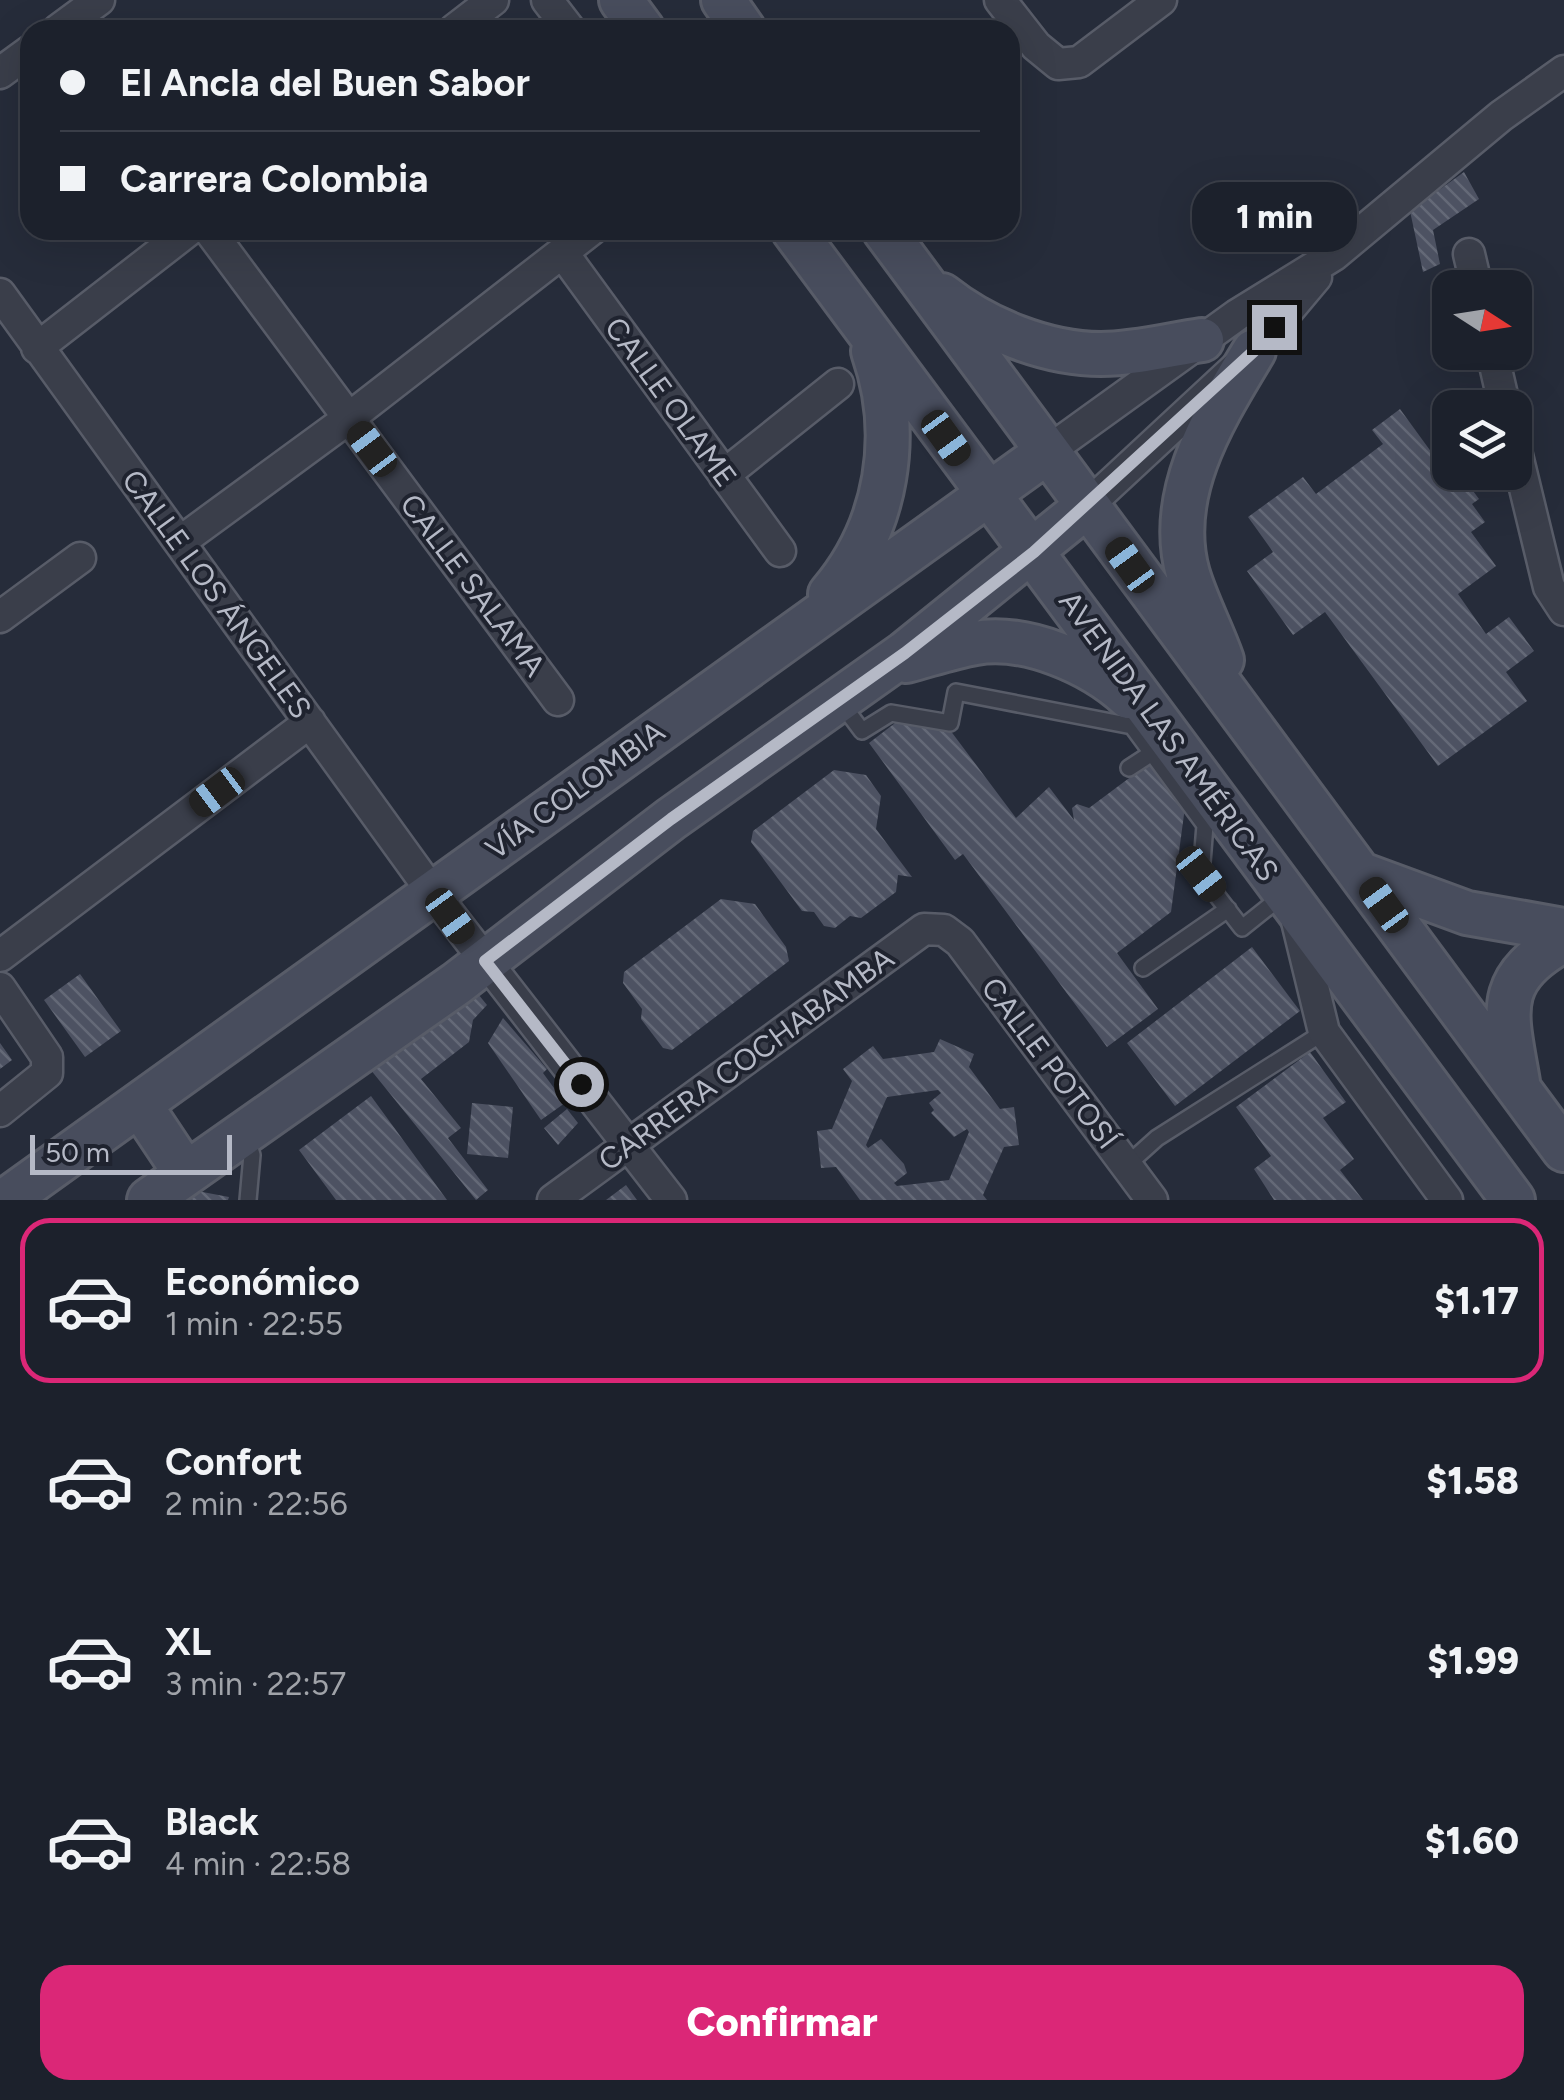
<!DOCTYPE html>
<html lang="es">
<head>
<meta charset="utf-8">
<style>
	:root { --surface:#1c212c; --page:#292e38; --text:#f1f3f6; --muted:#a0a3a9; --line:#3a3e48; --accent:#db2777 }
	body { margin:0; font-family:Figtree,sans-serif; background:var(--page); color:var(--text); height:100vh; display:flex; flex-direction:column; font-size:38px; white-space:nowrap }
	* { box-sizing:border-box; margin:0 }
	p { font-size:32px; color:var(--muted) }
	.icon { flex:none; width:55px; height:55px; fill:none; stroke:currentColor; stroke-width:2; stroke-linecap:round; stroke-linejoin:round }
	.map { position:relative; height:1200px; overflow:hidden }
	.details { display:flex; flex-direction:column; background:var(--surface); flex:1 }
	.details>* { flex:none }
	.top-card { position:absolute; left:20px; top:20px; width:1000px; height:220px; border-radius:30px; box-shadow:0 10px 40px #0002,0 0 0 2px var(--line); display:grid; align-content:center; height:220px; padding:0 40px; background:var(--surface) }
	.needle { width:65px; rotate:102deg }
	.buttons { position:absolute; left:1432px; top:270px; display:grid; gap:20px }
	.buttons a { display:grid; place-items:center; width:100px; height:100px; border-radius:20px; background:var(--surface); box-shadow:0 10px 40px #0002,0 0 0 2px var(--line); font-size:50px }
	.scale { position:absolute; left:30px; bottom:25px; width:202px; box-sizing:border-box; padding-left:10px; border:5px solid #b5b9c6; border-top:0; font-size:28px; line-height:35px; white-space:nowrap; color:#b5b9c6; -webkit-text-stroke:8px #1f232f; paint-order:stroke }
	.end { position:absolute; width:45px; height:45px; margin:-22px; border:12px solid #b5b9c6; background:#111; box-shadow:0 0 0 5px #111 }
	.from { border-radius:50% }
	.bubble { position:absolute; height:70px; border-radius:30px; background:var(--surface); box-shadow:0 10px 40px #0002,0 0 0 2px var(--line); font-size:32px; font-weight:800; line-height:70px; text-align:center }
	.car { position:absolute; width:30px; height:60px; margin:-30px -15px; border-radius:12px; box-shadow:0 0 8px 2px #0007; background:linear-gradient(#222 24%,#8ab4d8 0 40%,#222 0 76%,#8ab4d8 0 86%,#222 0) }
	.top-card b { display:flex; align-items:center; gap:35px; height:95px; font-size:38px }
	.top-card b+b { border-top:2px solid var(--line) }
	.top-card i { width:25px; height:25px; background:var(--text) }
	ul { padding:18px 0 0; list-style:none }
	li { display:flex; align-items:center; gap:30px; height:165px; margin:0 20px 15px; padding:0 20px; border:5px solid transparent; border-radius:30px }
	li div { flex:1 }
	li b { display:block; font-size:38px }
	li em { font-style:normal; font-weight:800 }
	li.on { border-color:var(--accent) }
	li>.icon { width:90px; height:90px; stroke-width:1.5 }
	.action { display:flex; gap:20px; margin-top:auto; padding:20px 40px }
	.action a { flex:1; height:115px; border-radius:30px; background:var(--accent); color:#fff; font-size:40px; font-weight:800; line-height:115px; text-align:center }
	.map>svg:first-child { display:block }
	.building { fill:url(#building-back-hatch); fill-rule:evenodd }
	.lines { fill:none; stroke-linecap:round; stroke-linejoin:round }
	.lane-casing { stroke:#585c68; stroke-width:20 }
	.street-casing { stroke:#585c68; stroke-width:35 }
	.secondary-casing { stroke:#585c68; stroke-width:48 }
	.lane { stroke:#3a3e4a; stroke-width:15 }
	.street { stroke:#3a3e4a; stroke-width:30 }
	.secondary { stroke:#484d5d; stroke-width:42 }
	.route { stroke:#b5b9c6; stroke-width:12 }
	.labels { text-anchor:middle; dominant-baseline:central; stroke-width:8; stroke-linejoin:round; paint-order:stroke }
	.street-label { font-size:30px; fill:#b5b9c6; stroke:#1f232f }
</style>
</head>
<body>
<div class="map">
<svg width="1564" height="1200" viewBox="0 0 1564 1200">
	<defs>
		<pattern id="building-back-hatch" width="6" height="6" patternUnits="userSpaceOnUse" patternTransform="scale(2.5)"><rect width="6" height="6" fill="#4d5262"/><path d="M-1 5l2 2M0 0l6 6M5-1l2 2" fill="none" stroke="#646977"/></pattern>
	</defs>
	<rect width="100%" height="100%" fill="#262c3a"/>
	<path class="building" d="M 1464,172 L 1479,199 L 1433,230 L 1440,264 L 1423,272 L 1410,211 Z
		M 1400,409 L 1432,453 L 1441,447 L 1450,460 L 1450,472 L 1459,472 L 1479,499 L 1472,504 L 1485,522 L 1471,532 L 1496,566 L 1458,594 L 1486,634 L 1509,617 L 1534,651 L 1506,672 L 1527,701 L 1438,766 L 1325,612 L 1293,635 L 1247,571 L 1273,552 L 1248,517 L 1303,477 L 1316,494 L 1383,444 L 1372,430 Z
		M 899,720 L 950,730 L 1016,818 L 1049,787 L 1074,820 L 1072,808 L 1077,804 L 1089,808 L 1152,761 L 1185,807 L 1171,912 L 1117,953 L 1158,1009 L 1107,1047 L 963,854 L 955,860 L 869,743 Z
		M 834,770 L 866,775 L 881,796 L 876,829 L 912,877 L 898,875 L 896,892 L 861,918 L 850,916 L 835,928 L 824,926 L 814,912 L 802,911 L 751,842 L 753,831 Z
		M 721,899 L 755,904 L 786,947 L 789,961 L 672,1050 L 663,1048 L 641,1019 L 642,1009 L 623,983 L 624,972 Z
		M 1252,947 L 1300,1011 L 1175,1106 L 1127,1043 Z
		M 80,974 L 121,1031 L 85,1057 L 44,1000 Z
		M 474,989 L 487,1005 L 473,1020 L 469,1042 L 421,1079 L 461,1128 L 448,1138 L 488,1190 L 476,1200 L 370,1069 Z
		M 503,1018 L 547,1069 L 543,1073 L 565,1103 L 541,1120 L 488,1043 Z
		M 940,1039 L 974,1054 L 969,1067 L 1000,1109 L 1014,1107 L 1019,1145 L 1004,1147 L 983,1195 L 987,1200 L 860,1200 L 836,1167 L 821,1168 L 817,1131 L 832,1129 L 852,1081 L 843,1069 L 873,1046 L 883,1059 L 934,1052 ZM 938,1090 L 941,1093 L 929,1103 L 934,1110 L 931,1113 L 954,1137 L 967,1129 L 969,1132 L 949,1180 L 897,1186 L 894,1183 L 907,1173 L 904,1164 L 881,1139 L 868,1148 L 866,1145 L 887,1097 Z
		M 0,1043 L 12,1060 L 0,1069 Z
		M 1310,1052 L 1346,1102 L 1323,1118 L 1354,1159 L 1340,1170 L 1363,1200 L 1274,1200 L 1254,1169 L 1271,1156 L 1236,1107 Z
		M 371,1096 L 447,1200 L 336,1200 L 299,1150 Z
		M 472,1103 L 513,1107 L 508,1158 L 467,1154 Z
		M 567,1109 L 578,1123 L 558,1145 L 544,1128 Z
		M 626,1185 L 637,1200 L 606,1200 Z
		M 192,1190 L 229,1197 L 228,1200 L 191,1200 Z"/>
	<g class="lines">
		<defs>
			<path id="lane" d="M 841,703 L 862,731 L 891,713 L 950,723 L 956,692 L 1132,726 L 1205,825 L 1201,875 L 1242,928 L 1282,896
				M 1129,768 L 1152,753
				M 1143,968 L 1228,909
				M 246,1135 L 252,1155 L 248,1200
				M 1127,1165 L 1157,1138 L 1324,1032"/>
			<path id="street" d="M 547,0 L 570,30
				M 1000,0 L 1036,46 L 1058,64 L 1079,62 L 1161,0
				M 58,30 L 99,0
				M 454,30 L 493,0
				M 0,73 L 30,51
				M 209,230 L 558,700
				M 562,252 L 780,551
				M 1469,254 L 1477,288
				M 0,294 L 433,893 L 671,1200
				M 37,348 L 189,230
				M 1492,352 L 1505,408
				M 1515,447 L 1549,587 L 1564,610
				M 1047,452 L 1237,315 L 1334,255 L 1501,116 L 1564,71
				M 724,475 L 838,384
				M 1087,506 L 1254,351 L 1316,277
				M 180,542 L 349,418 L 591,230
				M 0,617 L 80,558
				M 1294,909 L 1324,1032 L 1447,1200
				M 0,956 L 310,722
				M 0,988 L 47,1057 L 47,1073 L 0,1111
				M 553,1200 L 924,929 L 944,930 L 960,942 L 1152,1200"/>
			<path id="secondary" d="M 621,0 L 643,30
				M 723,0 L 744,30
				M 793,230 L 1513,1200
				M 884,230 L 1564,1150
				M 942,295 C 985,329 1046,354 1101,354 C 1135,354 1169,345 1202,340
				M 830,594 C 888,526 902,434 873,351
				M 1222,660 C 1212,631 1197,604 1188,574 C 1165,493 1215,416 1254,351
				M 906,661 C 929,655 952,647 975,643 C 1026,634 1092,663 1129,697
				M 1361,874 L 1467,913 L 1564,930
				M 1518,1082 C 1506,1011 1493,980 1564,940
				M 140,1105 L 186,1174
				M 6,1200 L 1047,452
				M 149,1200 L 456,984 L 671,819 L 905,653 L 1087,506"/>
		</defs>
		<use href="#lane" class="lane-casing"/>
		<use href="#street" class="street-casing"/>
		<use href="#secondary" class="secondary-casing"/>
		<use href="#lane" class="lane"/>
		<use href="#street" class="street"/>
		<use href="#secondary" class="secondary"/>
	</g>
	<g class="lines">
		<path class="route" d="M 581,1084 L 485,961 L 671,819 L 905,653 L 1034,552 L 1254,351 L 1274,327"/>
	</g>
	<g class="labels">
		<g class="street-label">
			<text transform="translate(671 402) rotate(54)">CALLE OLAME</text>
			<text transform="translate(473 585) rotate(53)">CALLE SALAMA</text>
			<text transform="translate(217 594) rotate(54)">CALLE LOS ÁNGELES</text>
			<text transform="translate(1169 736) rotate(54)">AVENIDA LAS AMÉRICAS</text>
			<text transform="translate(575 790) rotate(-36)">VÍA COLOMBIA</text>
			<text transform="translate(746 1059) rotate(-36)">CARRERA COCHABAMBA</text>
			<text transform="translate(1050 1063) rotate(53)">CALLE POTOSÍ</text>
		</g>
	</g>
</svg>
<div class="buttons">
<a><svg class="needle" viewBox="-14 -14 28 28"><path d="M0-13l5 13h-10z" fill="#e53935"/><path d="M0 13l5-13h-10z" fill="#a0a3a9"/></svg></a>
<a><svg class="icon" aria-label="layers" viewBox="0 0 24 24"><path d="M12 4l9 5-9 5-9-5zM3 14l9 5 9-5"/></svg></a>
</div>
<div class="scale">50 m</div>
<i class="end from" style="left:581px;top:1084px"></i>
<i class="end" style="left:1274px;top:327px"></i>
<div class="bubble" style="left:1192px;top:182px;width:165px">1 min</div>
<i class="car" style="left:946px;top:438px;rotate:144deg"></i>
<i class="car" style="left:372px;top:449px;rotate:323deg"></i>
<i class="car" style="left:1130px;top:565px;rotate:324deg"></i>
<i class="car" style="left:217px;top:792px;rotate:233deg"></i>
<i class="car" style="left:1201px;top:874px;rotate:142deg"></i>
<i class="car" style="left:1384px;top:905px;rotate:324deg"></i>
<i class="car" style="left:450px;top:916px;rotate:144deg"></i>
<div class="top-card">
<b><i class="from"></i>El Ancla del Buen Sabor</b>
<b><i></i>Carrera Colombia</b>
</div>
</div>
<section class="details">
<ul>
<li class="on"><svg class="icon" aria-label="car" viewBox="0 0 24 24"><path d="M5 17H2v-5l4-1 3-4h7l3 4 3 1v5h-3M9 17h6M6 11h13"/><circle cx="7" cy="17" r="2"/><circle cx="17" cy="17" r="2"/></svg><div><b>Económico</b><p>1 min · 22:55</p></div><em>$1.17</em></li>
<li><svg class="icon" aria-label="car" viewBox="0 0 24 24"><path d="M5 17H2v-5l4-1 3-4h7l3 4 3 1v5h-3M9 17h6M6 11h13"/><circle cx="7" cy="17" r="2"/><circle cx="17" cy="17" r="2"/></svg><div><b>Confort</b><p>2 min · 22:56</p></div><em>$1.58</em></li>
<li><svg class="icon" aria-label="car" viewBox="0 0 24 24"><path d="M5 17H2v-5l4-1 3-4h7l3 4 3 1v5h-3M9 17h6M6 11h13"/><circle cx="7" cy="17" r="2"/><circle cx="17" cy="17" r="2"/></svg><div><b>XL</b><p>3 min · 22:57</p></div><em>$1.99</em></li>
<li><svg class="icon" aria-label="car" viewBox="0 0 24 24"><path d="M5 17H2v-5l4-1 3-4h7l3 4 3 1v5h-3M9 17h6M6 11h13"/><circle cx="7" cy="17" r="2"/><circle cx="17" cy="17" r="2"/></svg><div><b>Black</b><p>4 min · 22:58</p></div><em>$1.60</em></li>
</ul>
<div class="action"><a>Confirmar</a></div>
</section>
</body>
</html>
